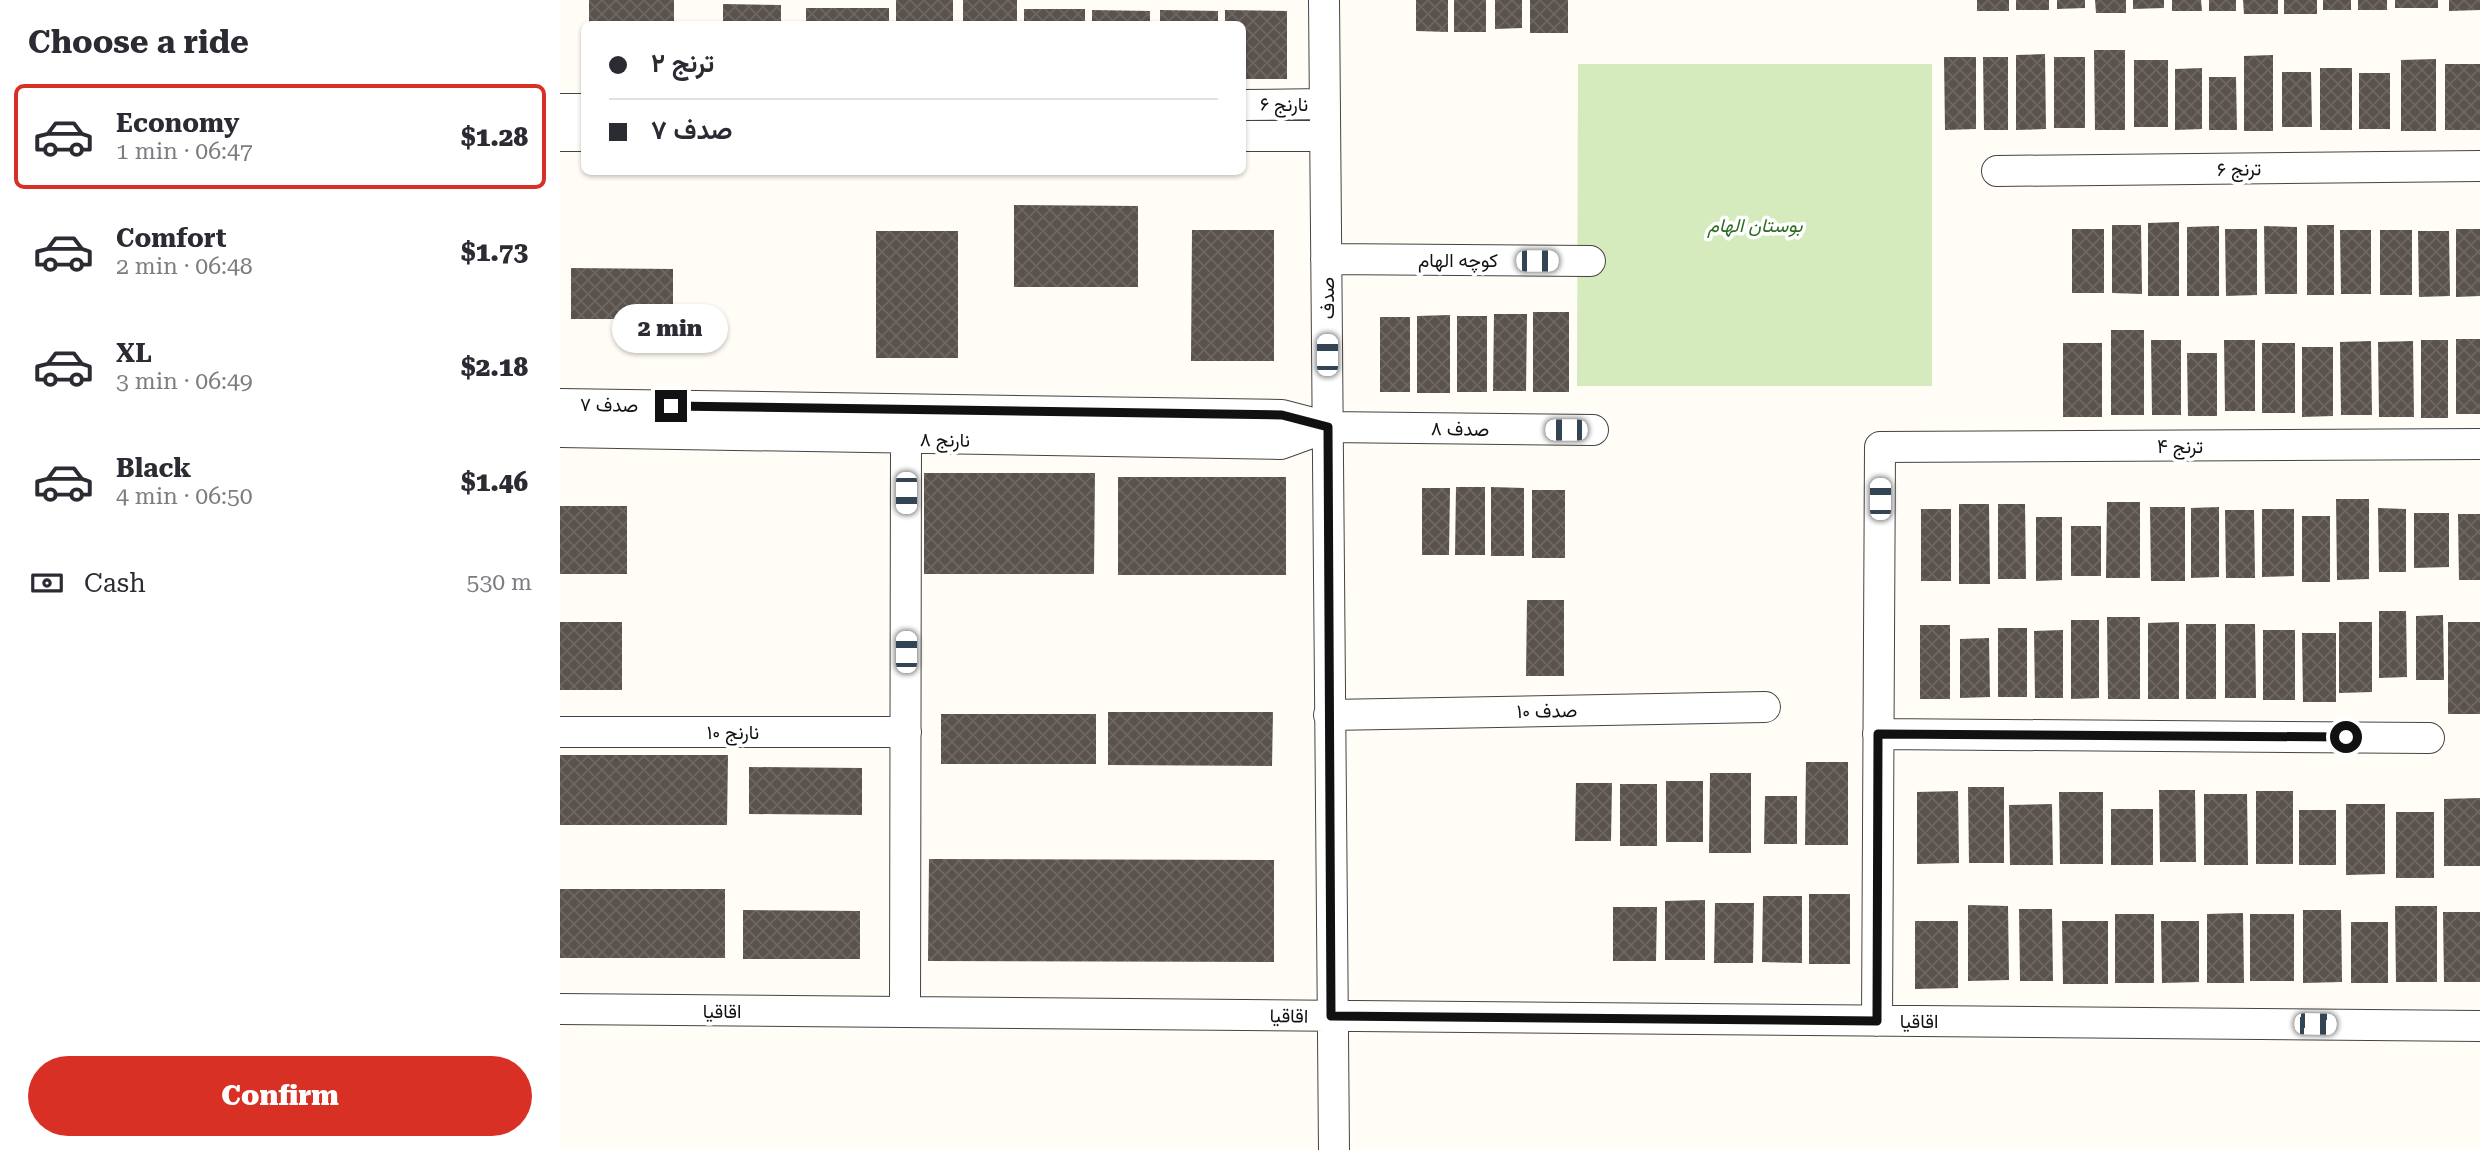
<!DOCTYPE html>
<html lang="en">
<head>
<meta charset="utf-8">
<style>
	:root { --surface:#fff; --page:#f2f2f3; --text:#2b2b33; --muted:#7c7c81; --line:#e1e1e2; --accent:#d93025 }
	body { margin:0; font-family:"Roboto Serif",Vazirmatn,serif; background:var(--page); color:var(--text); height:100vh; display:flex; flex-direction:column; font-size:26px; white-space:nowrap }
	* { box-sizing:border-box; margin:0 }
	p { font-size:23px; color:var(--muted) }
	.icon { flex:none; width:38px; height:38px; fill:none; stroke:currentColor; stroke-width:2; stroke-linecap:round; stroke-linejoin:round }
	.map { position:relative; flex:1; overflow:hidden }
	.side { display:flex; flex-direction:column; background:var(--surface); width:560px }
	.side>* { flex:none }
	.hud { position:absolute; left:21px; top:21px; width:665px; height:154px; border-radius:10px; box-shadow:0 2px 5px #0004; display:grid; align-content:center; height:154px; padding:0 28px; background:var(--surface) }
	.end { position:absolute; width:32px; height:32px; margin:-16px; border:9px solid #111; background:#fff; box-shadow:0 0 0 4px #fff }
	.from { border-radius:50% }
	.bubble { position:absolute; height:49px; border-radius:24px; background:var(--surface); box-shadow:0 2px 5px #0004; font-size:23px; font-weight:800; line-height:49px; text-align:center }
	.car { position:absolute; width:21px; height:42px; margin:-21px -10px; border-radius:9px; box-shadow:0 0 5px 2px #0007; background:linear-gradient(#fff 24%,#345 0 40%,#fff 0 76%,#345 0 86%,#fff 0) }
	.hud b { display:flex; align-items:center; gap:24px; height:66px; font-size:26px }
	.hud b+b { border-top:2px solid var(--line) }
	.hud i { width:18px; height:18px; background:var(--text) }
	ul { padding:0; list-style:none }
	li { display:flex; align-items:center; gap:21px; height:105px; margin:0 14px 10px; padding:0 14px; border:4px solid transparent; border-radius:10px }
	li div { flex:1 }
	li b { display:block; font-size:26px }
	li em { font-style:normal; font-weight:800 }
	li.current { border-color:var(--accent) }
	li>.icon { width:63px; height:63px; stroke-width:1.5 }
	h2 { padding:0 28px; font-size:32px; line-height:84px }
	.pay { display:flex; align-items:center; gap:18px; height:77px; padding:0 28px; font-size:26px }
	.pay p { margin-inline-start:auto }
	.action { display:flex; gap:14px; margin-top:auto; padding:14px 28px }
	.action a { flex:1; height:80px; border-radius:42px; background:var(--accent); color:#fff; font-size:28px; font-weight:800; line-height:80px; text-align:center }
	main { display:flex; flex:1; min-height:0 }
	.map>svg:first-child { display:block }
	.park { fill:#d5ebbd }
	.building { fill:url(#building-cross-hatch) }
	.lines { fill:none; stroke-linecap:round; stroke-linejoin:round }
	.minor-casing { stroke:#444; stroke-width:32 }
	.minor { stroke:#fff; stroke-width:30 }
	.route { stroke:#111; stroke-width:9 }
	.labels { text-anchor:middle; dominant-baseline:central; stroke-width:7; stroke-linejoin:round; paint-order:stroke }
	.street-label { font-size:19px; fill:#111; stroke:#fff }
	.park-label { font-size:19px; font-style:italic; fill:#2f6b1f; stroke:#fff }
</style>
</head>
<body>
<main>
<section class="side">
<h2>Choose a ride</h2>
<ul>
<li class="current"><svg class="icon" aria-label="car" viewBox="0 0 24 24"><path d="M5 17H2v-5l4-1 3-4h7l3 4 3 1v5h-3M9 17h6M6 11h13"/><circle cx="7" cy="17" r="2"/><circle cx="17" cy="17" r="2"/></svg><div><b>Economy</b><p>1 min · 06:47</p></div><em>$1.28</em></li>
<li><svg class="icon" aria-label="car" viewBox="0 0 24 24"><path d="M5 17H2v-5l4-1 3-4h7l3 4 3 1v5h-3M9 17h6M6 11h13"/><circle cx="7" cy="17" r="2"/><circle cx="17" cy="17" r="2"/></svg><div><b>Comfort</b><p>2 min · 06:48</p></div><em>$1.73</em></li>
<li><svg class="icon" aria-label="car" viewBox="0 0 24 24"><path d="M5 17H2v-5l4-1 3-4h7l3 4 3 1v5h-3M9 17h6M6 11h13"/><circle cx="7" cy="17" r="2"/><circle cx="17" cy="17" r="2"/></svg><div><b>XL</b><p>3 min · 06:49</p></div><em>$2.18</em></li>
<li><svg class="icon" aria-label="car" viewBox="0 0 24 24"><path d="M5 17H2v-5l4-1 3-4h7l3 4 3 1v5h-3M9 17h6M6 11h13"/><circle cx="7" cy="17" r="2"/><circle cx="17" cy="17" r="2"/></svg><div><b>Black</b><p>4 min · 06:50</p></div><em>$1.46</em></li>
</ul>
<div class="pay"><svg class="icon" aria-label="cash" viewBox="0 0 24 24"><path d="M3 7h18v10H3z"/><circle cx="12" cy="12" r="2"/></svg>Cash<p>530 m</p></div>
<div class="action"><a>Confirm</a></div>
</section>
<div class="map">
<svg width="1920" height="1150" viewBox="0 0 1920 1150">
	<defs>
		<pattern id="building-cross-hatch" width="8" height="8" patternUnits="userSpaceOnUse" patternTransform="scale(1.75)"><rect width="8" height="8" fill="#5a524d"/><path d="M0 0l8 8M0 8l8-8" fill="none" stroke="#6d6662"/></pattern>
	</defs>
	<rect width="100%" height="100%" fill="#fffdf5"/>
	<path class="park" d="M 1018,64 L 1372,64 L 1372,386 L 1017,386 Z"/>
	<path class="building" d="M 29,0 L 114,0 L 114,24 L 29,24 Z
		M 336,0 L 393,0 L 393,24 L 336,24 Z
		M 403,0 L 457,0 L 457,24 L 403,24 Z
		M 856,0 L 888,0 L 888,32 L 856,31 Z
		M 894,0 L 926,0 L 926,32 L 894,32 Z
		M 935,0 L 962,0 L 962,28 L 935,29 Z
		M 970,0 L 1008,0 L 1008,33 L 970,33 Z
		M 1417,0 L 1449,0 L 1449,11 L 1417,11 Z
		M 1456,0 L 1489,0 L 1489,10 L 1456,10 Z
		M 1497,0 L 1525,0 L 1525,8 L 1497,9 Z
		M 1535,0 L 1566,0 L 1566,13 L 1536,13 Z
		M 1573,0 L 1604,0 L 1604,8 L 1573,9 Z
		M 1612,0 L 1641,0 L 1642,11 L 1612,11 Z
		M 1649,0 L 1676,0 L 1676,11 L 1649,11 Z
		M 1683,0 L 1718,0 L 1718,14 L 1684,14 Z
		M 1724,0 L 1757,0 L 1757,14 L 1724,14 Z
		M 1763,0 L 1791,0 L 1791,10 L 1763,10 Z
		M 1798,0 L 1827,0 L 1827,10 L 1798,10 Z
		M 1835,0 L 1878,0 L 1878,8 L 1835,8 Z
		M 1889,0 L 1920,0 L 1920,10 L 1889,11 Z
		M 163,4 L 221,5 L 221,24 L 163,24 Z
		M 246,8 L 329,8 L 329,24 L 246,24 Z
		M 464,9 L 525,9 L 525,24 L 464,24 Z
		M 532,10 L 590,11 L 590,24 L 532,24 Z
		M 600,10 L 658,11 L 658,24 L 600,24 Z
		M 665,10 L 727,11 L 727,79 L 682,79 L 682,24 L 665,24 Z
		M 1534,50 L 1565,50 L 1565,130 L 1535,130 Z
		M 1485,54 L 1486,129 L 1456,130 L 1456,55 Z
		M 1713,55 L 1713,131 L 1684,131 L 1684,56 Z
		M 1384,57 L 1416,57 L 1416,129 L 1385,130 Z
		M 1423,57 L 1448,57 L 1448,130 L 1424,130 Z
		M 1494,57 L 1525,57 L 1525,128 L 1494,128 Z
		M 1876,59 L 1876,131 L 1841,131 L 1841,60 Z
		M 1574,60 L 1608,60 L 1608,127 L 1574,127 Z
		M 1885,64 L 1920,64 L 1920,130 L 1885,130 Z
		M 1642,68 L 1642,129 L 1615,130 L 1615,69 Z
		M 1760,68 L 1792,68 L 1792,130 L 1760,130 Z
		M 1722,72 L 1751,72 L 1752,127 L 1722,127 Z
		M 1799,73 L 1830,73 L 1830,129 L 1799,129 Z
		M 1649,77 L 1676,77 L 1677,130 L 1649,130 Z
		M 454,205 L 578,206 L 578,287 L 454,287 Z
		M 1619,222 L 1619,296 L 1588,296 L 1588,223 Z
		M 1552,225 L 1581,225 L 1582,294 L 1552,293 Z
		M 1747,225 L 1774,225 L 1774,295 L 1747,295 Z
		M 1659,226 L 1659,296 L 1627,296 L 1627,227 Z
		M 1704,226 L 1737,227 L 1737,294 L 1705,294 Z
		M 1512,229 L 1544,229 L 1544,293 L 1512,293 Z
		M 1665,229 L 1697,229 L 1697,295 L 1666,296 Z
		M 1896,229 L 1920,229 L 1920,296 L 1896,297 Z
		M 632,230 L 714,230 L 714,361 L 631,361 Z
		M 1780,230 L 1811,230 L 1811,294 L 1781,294 Z
		M 1820,230 L 1852,230 L 1852,295 L 1820,295 Z
		M 316,231 L 398,231 L 398,358 L 316,358 Z
		M 1858,231 L 1889,231 L 1890,296 L 1859,297 Z
		M 11,268 L 113,269 L 113,319 L 11,319 Z
		M 973,312 L 1009,312 L 1009,392 L 973,392 Z
		M 934,314 L 967,314 L 966,391 L 933,391 Z
		M 890,315 L 890,393 L 857,393 L 857,316 Z
		M 897,316 L 927,316 L 927,392 L 897,392 Z
		M 820,317 L 850,317 L 850,392 L 820,392 Z
		M 1551,330 L 1584,330 L 1584,415 L 1551,415 Z
		M 1896,339 L 1920,339 L 1920,414 L 1896,414 Z
		M 1591,340 L 1621,340 L 1621,415 L 1592,415 Z
		M 1664,340 L 1695,340 L 1695,411 L 1665,411 Z
		M 1861,340 L 1888,340 L 1888,418 L 1861,418 Z
		M 1811,341 L 1812,415 L 1781,415 L 1780,342 Z
		M 1853,341 L 1854,417 L 1819,417 L 1818,342 Z
		M 1503,343 L 1542,343 L 1542,417 L 1503,417 Z
		M 1702,343 L 1735,343 L 1735,413 L 1702,413 Z
		M 1742,347 L 1773,347 L 1773,416 L 1742,417 Z
		M 1627,353 L 1657,353 L 1657,416 L 1628,416 Z
		M 364,473 L 535,473 L 534,574 L 364,574 Z
		M 558,477 L 726,477 L 726,575 L 558,575 Z
		M 896,487 L 925,487 L 925,555 L 895,555 Z
		M 931,487 L 964,488 L 964,556 L 931,556 Z
		M 862,488 L 890,488 L 889,555 L 862,555 Z
		M 972,490 L 1005,490 L 1005,558 L 972,558 Z
		M 1776,499 L 1809,499 L 1809,579 L 1777,580 Z
		M 1547,502 L 1580,502 L 1580,578 L 1546,578 Z
		M 1399,504 L 1429,504 L 1430,584 L 1399,584 Z
		M 1438,504 L 1465,504 L 1466,579 L 1438,579 Z
		M 0,506 L 67,506 L 67,574 L 0,574 Z
		M 1590,507 L 1625,507 L 1625,581 L 1591,581 Z
		M 1659,507 L 1659,577 L 1631,578 L 1631,508 Z
		M 1818,508 L 1846,509 L 1846,572 L 1819,572 Z
		M 1361,509 L 1391,509 L 1391,581 L 1361,581 Z
		M 1702,509 L 1734,509 L 1734,576 L 1702,577 Z
		M 1665,510 L 1694,510 L 1695,578 L 1666,578 Z
		M 1854,513 L 1889,513 L 1889,567 L 1854,568 Z
		M 1898,514 L 1920,514 L 1920,580 L 1899,580 Z
		M 1742,516 L 1770,516 L 1770,582 L 1742,582 Z
		M 1476,517 L 1502,517 L 1502,580 L 1476,581 Z
		M 1511,526 L 1541,526 L 1541,576 L 1511,576 Z
		M 967,600 L 1004,600 L 1004,676 L 966,676 Z
		M 1819,611 L 1846,611 L 1847,677 L 1819,678 Z
		M 1883,615 L 1884,680 L 1856,680 L 1856,616 Z
		M 1547,617 L 1580,617 L 1580,699 L 1548,699 Z
		M 1511,620 L 1539,620 L 1539,698 L 1511,699 Z
		M 0,622 L 62,622 L 62,690 L 0,690 Z
		M 1619,622 L 1619,699 L 1588,699 L 1588,623 Z
		M 1779,622 L 1812,622 L 1812,692 L 1779,693 Z
		M 1888,622 L 1920,622 L 1920,714 L 1888,714 Z
		M 1626,624 L 1656,624 L 1656,699 L 1626,699 Z
		M 1665,624 L 1695,624 L 1696,698 L 1665,698 Z
		M 1360,625 L 1390,625 L 1390,699 L 1360,699 Z
		M 1438,628 L 1467,628 L 1467,697 L 1438,697 Z
		M 1503,630 L 1503,698 L 1475,698 L 1474,631 Z
		M 1703,630 L 1735,630 L 1735,700 L 1703,700 Z
		M 1742,633 L 1776,633 L 1776,702 L 1743,702 Z
		M 1429,638 L 1430,697 L 1400,698 L 1400,639 Z
		M 548,712 L 713,712 L 712,766 L 548,765 Z
		M 381,714 L 536,714 L 536,764 L 381,764 Z
		M 0,755 L 168,755 L 167,825 L 0,825 Z
		M 1246,762 L 1288,762 L 1288,845 L 1245,845 Z
		M 189,767 L 302,768 L 302,815 L 189,814 Z
		M 1150,773 L 1191,773 L 1191,853 L 1149,853 Z
		M 1106,781 L 1143,781 L 1143,842 L 1106,842 Z
		M 1016,783 L 1052,783 L 1051,841 L 1015,841 Z
		M 1060,784 L 1097,784 L 1097,846 L 1060,846 Z
		M 1408,787 L 1444,787 L 1444,863 L 1409,863 Z
		M 1599,790 L 1635,790 L 1636,862 L 1600,862 Z
		M 1398,791 L 1399,863 L 1357,864 L 1357,792 Z
		M 1696,791 L 1733,791 L 1733,864 L 1696,864 Z
		M 1499,792 L 1543,792 L 1543,864 L 1500,864 Z
		M 1644,794 L 1687,794 L 1688,865 L 1644,865 Z
		M 1205,796 L 1237,796 L 1237,844 L 1204,844 Z
		M 1920,798 L 1920,866 L 1884,866 L 1884,799 Z
		M 1492,804 L 1493,865 L 1450,865 L 1449,805 Z
		M 1786,804 L 1825,804 L 1825,874 L 1786,875 Z
		M 1551,809 L 1593,809 L 1593,865 L 1551,865 Z
		M 1739,810 L 1776,810 L 1776,865 L 1739,865 Z
		M 1836,812 L 1874,812 L 1874,878 L 1836,878 Z
		M 369,859 L 714,860 L 714,962 L 368,961 Z
		M 0,889 L 165,889 L 165,958 L 0,958 Z
		M 1249,894 L 1290,894 L 1290,964 L 1249,964 Z
		M 1203,896 L 1242,896 L 1242,963 L 1202,962 Z
		M 1145,900 L 1145,960 L 1105,960 L 1105,901 Z
		M 1155,903 L 1194,903 L 1193,963 L 1154,963 Z
		M 1408,905 L 1448,906 L 1449,980 L 1408,981 Z
		M 1835,906 L 1877,906 L 1877,982 L 1836,982 Z
		M 1053,907 L 1097,907 L 1096,961 L 1053,961 Z
		M 1459,909 L 1492,909 L 1493,981 L 1460,981 Z
		M 183,910 L 300,911 L 300,959 L 183,959 Z
		M 1743,910 L 1781,910 L 1782,982 L 1743,983 Z
		M 1883,912 L 1920,912 L 1920,982 L 1884,982 Z
		M 1683,913 L 1684,983 L 1647,983 L 1647,914 Z
		M 1555,914 L 1594,914 L 1594,983 L 1555,983 Z
		M 1690,914 L 1734,914 L 1734,981 L 1690,981 Z
		M 1355,921 L 1398,921 L 1398,988 L 1355,989 Z
		M 1502,921 L 1548,921 L 1548,984 L 1503,984 Z
		M 1601,921 L 1639,921 L 1639,982 L 1602,983 Z
		M 1791,922 L 1828,922 L 1828,983 L 1791,983 Z"/>
	<g class="lines">
		<defs>
			<path id="minor" d="M 764,0 L 774,1150
				M 682,105 L 765,104
				M 0,109 L 24,109
				M 0,136 L 24,136
				M 682,136 L 765,136
				M 1437,171 L 1920,166
				M 766,259 L 1030,261
				M 0,404 L 722,415 L 768,427 L 1033,430
				M 0,432 L 721,444 L 768,427
				M 769,715 L 1205,707
				M 0,732 L 346,732
				M 1318,734 L 1869,738
				M 0,1009 L 1920,1026
				M 345,1012 L 346,440
				M 1317,1021 L 1320,447 L 1920,444"/>
		</defs>
		<use href="#minor" class="minor-casing"/>
		<use href="#minor" class="minor"/>
	</g>
	<g class="lines">
		<path class="route" d="M 111,406 L 722,415 L 768,427 L 771,1016 L 1317,1021 L 1318,734 L 1786,737"/>
	</g>
	<g class="labels">
		<g class="street-label">
			<text x="724" y="104">نارنج ۶</text>
			<text transform="translate(1679 169) rotate(-1)">ترنج ۶</text>
			<text x="898" y="260">کوچه الهام</text>
			<text transform="translate(767 298) rotate(-90)">صدف</text>
			<text transform="translate(49 405) rotate(1)">صدف ۷</text>
			<text transform="translate(900 429) rotate(1)">صدف ۸</text>
			<text transform="translate(385 440) rotate(1)">نارنج ۸</text>
			<text x="1620" y="446">ترنج ۴</text>
			<text transform="translate(987 711) rotate(-1)">صدف ۱۰</text>
			<text x="173" y="732">نارنج ۱۰</text>
			<text x="162" y="1011">اقاقیا</text>
			<text transform="translate(729 1016) rotate(1)">اقاقیا</text>
			<text x="1359" y="1021">اقاقیا</text>
		</g>
		<g class="park-label">
			<text x="1195" y="225">بوستان الهام</text>
		</g>
	</g>
</svg>
<i class="end from" style="left:1786px;top:737px"></i>
<i class="end" style="left:111px;top:406px"></i>
<div class="bubble" style="left:52px;top:304px;width:116px">2 min</div>
<i class="car" style="left:977px;top:261px;rotate:90deg"></i>
<i class="car" style="left:767px;top:355px;rotate:0deg"></i>
<i class="car" style="left:1006px;top:430px;rotate:270deg"></i>
<i class="car" style="left:346px;top:493px;rotate:180deg"></i>
<i class="car" style="left:1320px;top:499px;rotate:0deg"></i>
<i class="car" style="left:346px;top:652px;rotate:0deg"></i>
<i class="car" style="left:1755px;top:1024px;rotate:91deg"></i>
<div class="hud">
<b><i class="from"></i>ترنج ۲</b>
<b><i></i>صدف ۷</b>
</div>
</div>
</main>
</body>
</html>
